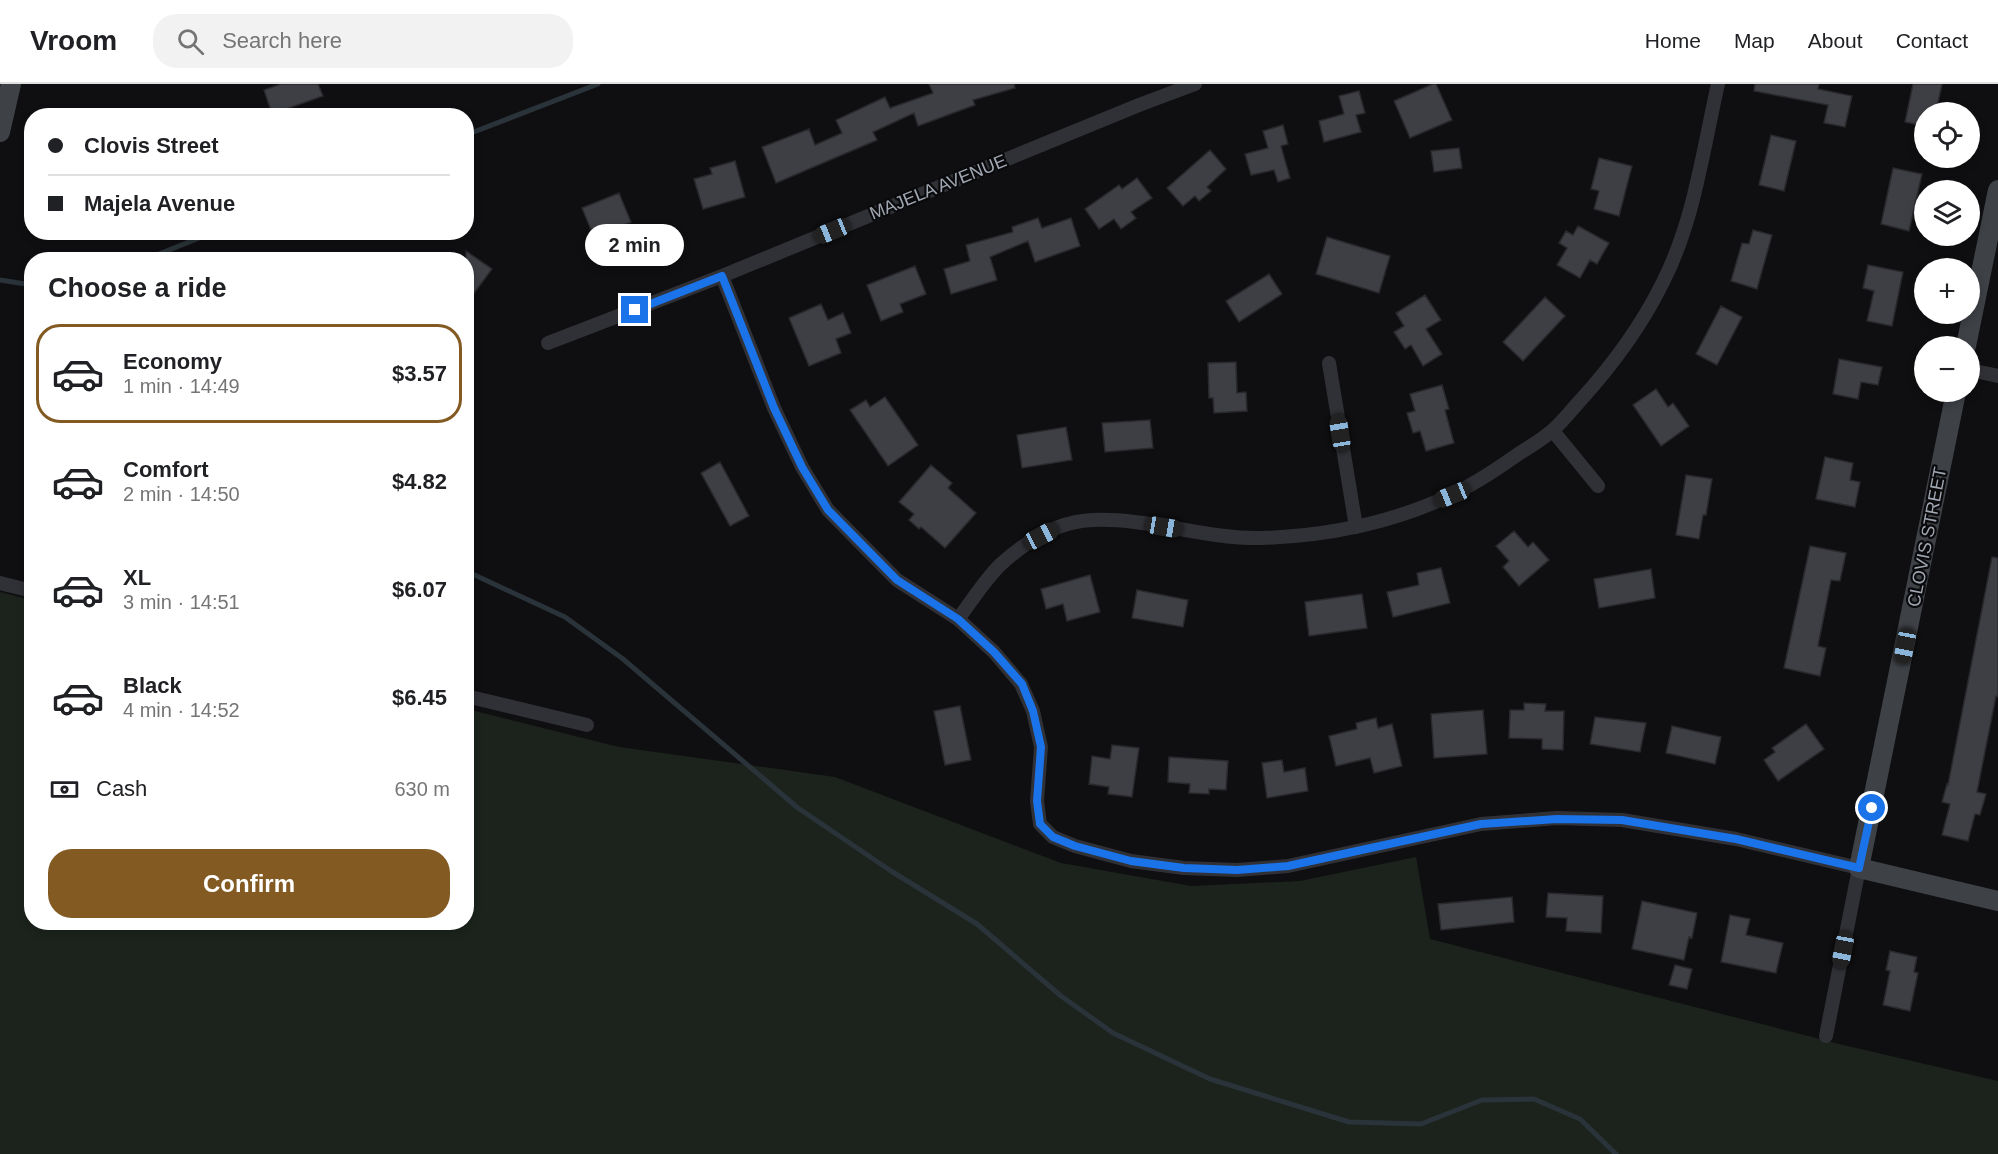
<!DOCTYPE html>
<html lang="en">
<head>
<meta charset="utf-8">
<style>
	:root { --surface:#fff; --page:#f2f2f2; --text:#202124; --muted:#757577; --line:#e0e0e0; --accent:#825a22 }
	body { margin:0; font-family:Helvetica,sans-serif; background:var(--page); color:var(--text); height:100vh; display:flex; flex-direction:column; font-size:22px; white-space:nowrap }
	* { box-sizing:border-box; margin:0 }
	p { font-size:20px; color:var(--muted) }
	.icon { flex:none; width:33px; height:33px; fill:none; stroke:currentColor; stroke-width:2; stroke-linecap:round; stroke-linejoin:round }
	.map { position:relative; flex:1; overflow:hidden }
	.sheet { position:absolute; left:24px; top:168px; width:450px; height:678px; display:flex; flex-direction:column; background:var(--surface); border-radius:24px; box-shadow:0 3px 9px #0003 }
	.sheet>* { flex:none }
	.top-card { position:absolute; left:24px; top:24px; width:450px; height:132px; border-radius:24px; box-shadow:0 3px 9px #0003; display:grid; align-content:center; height:132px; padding:0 24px; background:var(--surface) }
	.fabs { position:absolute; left:1914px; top:18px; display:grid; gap:12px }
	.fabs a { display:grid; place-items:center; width:66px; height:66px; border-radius:50%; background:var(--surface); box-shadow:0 3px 9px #0003; font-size:30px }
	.end { position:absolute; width:27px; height:27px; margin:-14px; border:8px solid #1a73e8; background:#fff; box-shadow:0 0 0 3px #fff }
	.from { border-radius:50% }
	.bubble { position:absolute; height:42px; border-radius:21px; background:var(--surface); box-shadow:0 3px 9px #0003; font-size:20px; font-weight:600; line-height:42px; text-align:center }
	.car { position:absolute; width:18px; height:36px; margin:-18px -9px; border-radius:8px; box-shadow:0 0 4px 2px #0007; background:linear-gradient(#222 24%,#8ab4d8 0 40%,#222 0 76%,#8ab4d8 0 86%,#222 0) }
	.top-card b { display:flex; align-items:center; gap:21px; height:57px; font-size:22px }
	.top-card b+b { border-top:2px solid var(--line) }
	.top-card i { width:15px; height:15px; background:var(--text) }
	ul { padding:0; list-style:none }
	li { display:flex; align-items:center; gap:18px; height:99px; margin:0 12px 9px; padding:0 12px; border:3px solid transparent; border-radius:24px }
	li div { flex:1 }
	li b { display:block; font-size:22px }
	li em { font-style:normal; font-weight:600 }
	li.active { border-color:var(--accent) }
	li>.icon { width:54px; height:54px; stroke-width:1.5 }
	h2 { padding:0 24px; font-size:27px; line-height:72px }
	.pay { display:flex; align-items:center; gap:15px; height:66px; padding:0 24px; font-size:22px }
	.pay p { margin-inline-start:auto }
	.primary-button { display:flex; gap:12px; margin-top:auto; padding:12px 24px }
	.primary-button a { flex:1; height:69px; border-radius:24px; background:var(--accent); color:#fff; font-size:24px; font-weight:600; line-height:69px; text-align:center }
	header { display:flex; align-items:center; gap:36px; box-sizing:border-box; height:84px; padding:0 30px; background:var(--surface); border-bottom:2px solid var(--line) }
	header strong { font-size:28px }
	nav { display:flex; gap:33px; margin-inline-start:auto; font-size:21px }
	.search { width:420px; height:54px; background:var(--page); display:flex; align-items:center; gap:15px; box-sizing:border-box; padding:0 21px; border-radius:24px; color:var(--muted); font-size:22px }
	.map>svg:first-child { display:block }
	.green { fill:#1c231c }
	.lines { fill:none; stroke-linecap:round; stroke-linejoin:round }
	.stream { stroke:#293339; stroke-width:5 }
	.building { fill:#3e3f44; stroke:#29292d; stroke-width:1.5 }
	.street { stroke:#303136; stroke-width:14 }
	.secondary { stroke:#3e4146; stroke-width:20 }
	.route { stroke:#1a73e8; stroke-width:8 }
	.labels { text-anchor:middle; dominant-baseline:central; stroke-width:4.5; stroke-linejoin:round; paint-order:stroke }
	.street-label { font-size:18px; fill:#a0a7b2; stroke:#0a0a0c }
</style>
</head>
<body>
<header>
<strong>Vroom</strong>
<div class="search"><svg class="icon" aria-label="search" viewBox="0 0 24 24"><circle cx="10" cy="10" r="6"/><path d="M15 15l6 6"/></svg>Search here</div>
<nav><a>Home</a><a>Map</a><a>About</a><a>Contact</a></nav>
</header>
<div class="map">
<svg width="1998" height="1070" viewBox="0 0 1998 1070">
	<rect width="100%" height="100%" fill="#0f0f11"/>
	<path class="green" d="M 0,508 L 31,516 L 32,838 L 466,838 L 467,625 L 619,663 L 835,693 L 1061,779 L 1191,802 L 1300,797 L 1416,773 L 1430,855 L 1839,960 L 1998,997 L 1998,1070 L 0,1070 Z"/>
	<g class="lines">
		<path class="stream" d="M 466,51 L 598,0
			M 144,176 L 214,148
			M 0,196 L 32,201
			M 466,487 L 565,533 L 623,575 L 798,724 L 891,787 L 977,840 L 1061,912 L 1113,949 L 1210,995 L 1349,1038 L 1421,1040 L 1482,1016 L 1534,1015 L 1580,1035 L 1616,1070"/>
	</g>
	<path class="building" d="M 281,0 L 318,0 L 323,12 L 272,30 L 264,6 Z
		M 929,0 L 1014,0 L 1015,4 L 973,16 L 975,21 L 918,42 L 914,29 L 873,48 L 877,56 L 776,99 L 762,63 L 809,45 L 815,61 L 842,49 L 836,36 L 885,13 L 890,24 L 933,9 Z
		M 1433,0 L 1436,0 L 1452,36 L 1410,54 L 1394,17 Z
		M 1755,0 L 1819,0 L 1818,5 L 1852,12 L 1845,43 L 1824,39 L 1828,21 L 1754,7 Z
		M 1913,0 L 1942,0 L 1936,28 L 1924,28 L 1924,42 L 1905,38 Z
		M 1359,7 L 1365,29 L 1356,31 L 1361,48 L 1324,58 L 1319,37 L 1344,30 L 1339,12 Z
		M 1283,41 L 1288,60 L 1281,62 L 1290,94 L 1278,98 L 1274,86 L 1251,91 L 1245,70 L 1268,64 L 1263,47 Z
		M 1771,51 L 1796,57 L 1784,107 L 1759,101 Z
		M 1459,64 L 1462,84 L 1434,88 L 1431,67 Z
		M 1210,66 L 1226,85 L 1207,103 L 1211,107 L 1199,117 L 1195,112 L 1183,122 L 1167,104 Z
		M 1599,74 L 1632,82 L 1619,132 L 1594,125 L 1599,107 L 1591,105 Z
		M 735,77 L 745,113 L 703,125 L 694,95 L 712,90 L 710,84 Z
		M 1893,84 L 1922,90 L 1909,147 L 1881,140 Z
		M 1137,94 L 1152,114 L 1131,128 L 1136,134 L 1121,145 L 1114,135 L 1099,145 L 1085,125 L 1119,101 L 1122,105 Z
		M 619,109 L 631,138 L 594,153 L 582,124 Z
		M 1038,134 L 1042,144 L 1071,134 L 1080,162 L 1035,178 L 1028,157 L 990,173 L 997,196 L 951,210 L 944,185 L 970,177 L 966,161 L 1013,148 L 1012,143 Z
		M 1578,142 L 1609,159 L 1597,180 L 1590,176 L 1580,194 L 1557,181 L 1567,164 L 1559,159 L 1566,147 L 1573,151 Z
		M 1753,146 L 1772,151 L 1757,205 L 1731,197 L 1742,159 L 1749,160 Z
		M 1327,153 L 1390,172 L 1379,209 L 1316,190 Z
		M 466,167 L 492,185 L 466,220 Z
		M 1868,181 L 1903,188 L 1892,242 L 1867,237 L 1874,207 L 1863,204 Z
		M 915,182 L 926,210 L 900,220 L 903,228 L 881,237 L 867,201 Z
		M 1269,190 L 1282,210 L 1239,238 L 1226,217 Z
		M 1425,211 L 1441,236 L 1426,245 L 1442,270 L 1423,282 L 1411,261 L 1405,265 L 1394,248 L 1404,242 L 1396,229 Z
		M 1545,213 L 1565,232 L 1523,277 L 1503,258 Z
		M 821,220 L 828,236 L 843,229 L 851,249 L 836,255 L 841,269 L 809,282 L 789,234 Z
		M 1721,222 L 1742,233 L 1717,281 L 1696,270 Z
		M 1839,275 L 1882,283 L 1878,301 L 1861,298 L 1858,315 L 1833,310 Z
		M 1236,278 L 1237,309 L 1246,308 L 1247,327 L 1214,329 L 1213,314 L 1209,314 L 1208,279 Z
		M 1442,301 L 1449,325 L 1445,326 L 1454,359 L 1426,367 L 1420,347 L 1413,349 L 1407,329 L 1415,327 L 1410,310 Z
		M 1656,305 L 1668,323 L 1673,319 L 1689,342 L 1661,362 L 1633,321 Z
		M 885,313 L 918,361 L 888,382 L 850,326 L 866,316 L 870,323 Z
		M 1150,336 L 1153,364 L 1105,368 L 1102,339 Z
		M 1066,343 L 1072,376 L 1022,384 L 1017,351 Z
		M 1825,373 L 1853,379 L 1850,396 L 1860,398 L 1855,423 L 1816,415 Z
		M 720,378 L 749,432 L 730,442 L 701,389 Z
		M 931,381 L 952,399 L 948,404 L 976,429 L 945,464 L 921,443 L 919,445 L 909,436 L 914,430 L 899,418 Z
		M 1686,391 L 1712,395 L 1706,431 L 1703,431 L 1699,455 L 1676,451 Z
		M 1514,447 L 1528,463 L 1533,458 L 1549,476 L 1519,502 L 1503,483 L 1509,477 L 1496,462 Z
		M 1810,462 L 1846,469 L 1840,497 L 1831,496 L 1818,562 L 1826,564 L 1820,592 L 1784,584 Z
		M 1992,473 L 1998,474 L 1998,613 L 1996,612 L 1977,708 L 1986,710 L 1980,731 L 1975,730 L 1968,757 L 1942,751 L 1950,720 L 1942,718 L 1947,700 L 1948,701 Z
		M 1441,484 L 1450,519 L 1393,533 L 1387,508 L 1419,501 L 1417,489 Z
		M 1651,485 L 1655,514 L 1599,524 L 1594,495 Z
		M 1090,491 L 1100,528 L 1067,537 L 1063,520 L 1046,525 L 1041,505 Z
		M 1137,506 L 1188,516 L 1183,543 L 1132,534 Z
		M 1362,510 L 1367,544 L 1309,552 L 1305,518 Z
		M 1524,619 L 1546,620 L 1545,627 L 1564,627 L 1563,666 L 1542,665 L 1542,655 L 1509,654 L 1510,626 L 1524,626 Z
		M 960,622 L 971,676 L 945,681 L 934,627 Z
		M 1483,626 L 1487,670 L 1434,674 L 1431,630 Z
		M 1595,633 L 1646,639 L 1640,668 L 1590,660 Z
		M 1376,634 L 1378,644 L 1392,640 L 1402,682 L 1374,689 L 1370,674 L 1336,682 L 1329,652 L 1357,645 L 1356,639 Z
		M 1806,640 L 1824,665 L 1778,697 L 1764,676 L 1775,668 L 1772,664 Z
		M 1672,642 L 1721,653 L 1715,680 L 1666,669 Z
		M 1112,661 L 1139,664 L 1132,713 L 1108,710 L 1109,703 L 1089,700 L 1092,672 L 1110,675 Z
		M 1169,673 L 1228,677 L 1226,706 L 1209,705 L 1209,710 L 1189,709 L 1190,700 L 1168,698 Z
		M 1282,676 L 1284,688 L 1305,684 L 1308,707 L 1267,714 L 1262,679 Z
		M 1548,809 L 1603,812 L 1601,849 L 1566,847 L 1567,834 L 1546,833 Z
		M 1512,813 L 1514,838 L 1441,846 L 1438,820 Z
		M 1642,817 L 1697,829 L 1692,854 L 1689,853 L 1684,876 L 1632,865 Z
		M 1730,831 L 1750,835 L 1746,851 L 1783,859 L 1776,889 L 1721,878 Z
		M 1890,867 L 1917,873 L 1914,888 L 1918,889 L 1910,927 L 1883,921 L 1890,887 L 1886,886 Z
		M 1675,881 L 1692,885 L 1687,905 L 1669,901 Z"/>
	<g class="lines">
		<path class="street" d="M 722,192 L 774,324 L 802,383 L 828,426 L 897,496 L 958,535 L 994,568 L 1021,600 L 1033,627 L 1041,663 L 1037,717 L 1040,740 L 1053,753 L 1075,762 L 1131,777 L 1184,784 L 1237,786 L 1288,782 L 1481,740 L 1557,734 L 1622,736 L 1736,755 L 1859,784 L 1826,952
			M 548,259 L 722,192 L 1139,21 L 1195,0
			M 1329,279 L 1356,443
			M 1970,286 L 1998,292
			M 1553,347 L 1598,402
			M 0,499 L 32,507
			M 958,535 C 971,518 984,497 1000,481 C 1025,458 1058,437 1093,436 C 1150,434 1205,455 1261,454 C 1326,452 1392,439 1451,411 C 1473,401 1494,387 1514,373 C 1527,364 1542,356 1553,346 C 1562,338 1570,328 1578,319 C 1611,283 1641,243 1663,198 C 1694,137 1703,66 1718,0
			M 466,612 L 587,641"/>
		<path class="secondary" d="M 0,48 L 11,0
			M 1966,262 L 1998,106
			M 1956,308 L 1859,784 L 1998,817"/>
	</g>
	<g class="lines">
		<path class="route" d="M 635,226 L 722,192 L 774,324 L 802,383 L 828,426 L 897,496 L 958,535 L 994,568 L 1022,600 L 1033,627 L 1041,663 L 1037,717 L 1040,740 L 1053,753 L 1075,762 L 1131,777 L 1184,784 L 1237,786 L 1288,782 L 1481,740 L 1557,735 L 1622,736 L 1736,755 L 1859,784 L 1872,724"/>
	</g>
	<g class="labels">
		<g class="street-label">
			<text transform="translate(938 103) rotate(-22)">MAJELA AVENUE</text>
			<text transform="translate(1927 453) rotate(-79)">CLOVIS STREET</text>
		</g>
	</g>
</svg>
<div class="fabs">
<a><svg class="icon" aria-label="locate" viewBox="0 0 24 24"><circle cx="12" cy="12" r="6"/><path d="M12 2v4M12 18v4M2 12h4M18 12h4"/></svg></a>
<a><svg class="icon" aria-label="layers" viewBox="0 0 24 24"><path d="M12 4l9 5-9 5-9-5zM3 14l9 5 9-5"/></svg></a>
<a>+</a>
<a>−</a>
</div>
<i class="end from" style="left:1872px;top:724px"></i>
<i class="end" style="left:635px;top:226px"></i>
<div class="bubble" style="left:585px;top:140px;width:99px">2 min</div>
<i class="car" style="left:832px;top:147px;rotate:248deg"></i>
<i class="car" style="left:1340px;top:349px;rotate:351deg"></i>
<i class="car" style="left:1452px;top:411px;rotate:248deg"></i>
<i class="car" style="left:1164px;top:443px;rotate:99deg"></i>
<i class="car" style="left:1041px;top:452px;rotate:62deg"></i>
<i class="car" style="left:1905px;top:562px;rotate:191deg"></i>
<i class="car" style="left:1843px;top:866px;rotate:191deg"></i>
<div class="top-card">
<b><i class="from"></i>Clovis Street</b>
<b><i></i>Majela Avenue</b>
</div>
<section class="sheet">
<h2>Choose a ride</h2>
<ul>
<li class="active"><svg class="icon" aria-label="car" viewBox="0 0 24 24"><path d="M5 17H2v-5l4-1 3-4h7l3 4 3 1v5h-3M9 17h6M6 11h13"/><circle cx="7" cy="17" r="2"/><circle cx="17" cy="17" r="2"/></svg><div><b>Economy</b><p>1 min · 14:49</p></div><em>$3.57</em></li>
<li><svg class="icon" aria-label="car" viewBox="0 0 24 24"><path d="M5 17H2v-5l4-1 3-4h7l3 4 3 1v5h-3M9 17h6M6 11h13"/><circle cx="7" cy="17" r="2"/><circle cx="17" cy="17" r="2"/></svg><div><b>Comfort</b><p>2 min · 14:50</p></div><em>$4.82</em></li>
<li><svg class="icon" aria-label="car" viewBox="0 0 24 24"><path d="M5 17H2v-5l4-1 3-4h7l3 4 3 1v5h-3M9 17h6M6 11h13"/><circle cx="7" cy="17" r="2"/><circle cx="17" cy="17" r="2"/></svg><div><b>XL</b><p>3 min · 14:51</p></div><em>$6.07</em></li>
<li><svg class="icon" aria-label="car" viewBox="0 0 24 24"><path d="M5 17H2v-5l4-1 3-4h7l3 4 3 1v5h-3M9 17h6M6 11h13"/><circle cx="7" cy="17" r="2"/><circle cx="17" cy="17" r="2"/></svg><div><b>Black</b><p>4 min · 14:52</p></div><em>$6.45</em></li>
</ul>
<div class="pay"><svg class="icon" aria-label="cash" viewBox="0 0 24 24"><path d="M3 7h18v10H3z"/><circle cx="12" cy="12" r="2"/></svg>Cash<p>630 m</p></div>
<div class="primary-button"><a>Confirm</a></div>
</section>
</div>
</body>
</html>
